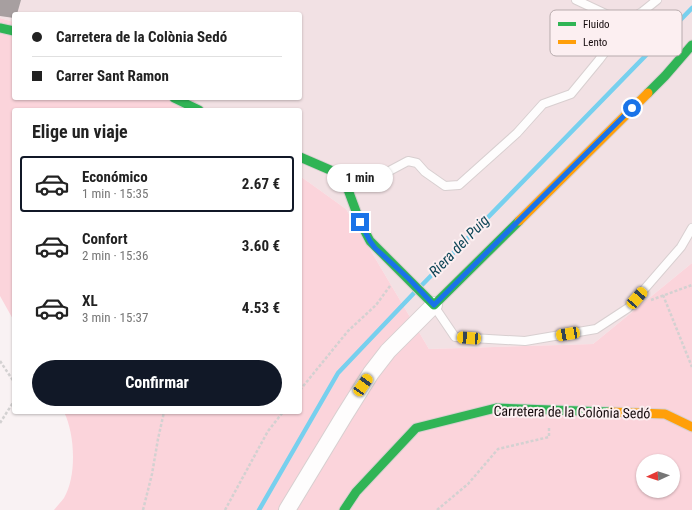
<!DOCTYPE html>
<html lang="es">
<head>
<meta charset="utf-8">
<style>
	:root { --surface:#fff; --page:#f6f6f6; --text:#222; --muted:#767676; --line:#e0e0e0; --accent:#111827 }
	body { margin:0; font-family:"Roboto Condensed",sans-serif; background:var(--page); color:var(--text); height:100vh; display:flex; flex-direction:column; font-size:15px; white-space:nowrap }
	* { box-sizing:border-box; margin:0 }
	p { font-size:13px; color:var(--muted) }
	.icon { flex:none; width:22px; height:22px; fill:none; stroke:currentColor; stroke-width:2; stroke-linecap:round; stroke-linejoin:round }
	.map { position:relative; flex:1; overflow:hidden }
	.panel { position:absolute; left:12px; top:108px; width:290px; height:306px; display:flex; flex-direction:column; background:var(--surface); border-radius:4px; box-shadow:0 1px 3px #0004 }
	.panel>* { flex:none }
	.hud { position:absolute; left:12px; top:12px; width:290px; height:88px; border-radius:4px; box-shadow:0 1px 3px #0004; display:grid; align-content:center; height:88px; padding:0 20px; background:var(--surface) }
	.needle { width:26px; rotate:267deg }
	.controls { position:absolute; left:636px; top:454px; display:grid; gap:8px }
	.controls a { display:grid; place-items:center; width:44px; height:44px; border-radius:50%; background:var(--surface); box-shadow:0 1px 3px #0004; font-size:20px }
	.end { position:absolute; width:18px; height:18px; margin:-9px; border:5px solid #1a73e8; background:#fff; box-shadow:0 0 0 2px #fff }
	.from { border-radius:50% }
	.bubble { position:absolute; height:28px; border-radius:14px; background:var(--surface); box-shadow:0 1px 3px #0004; font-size:13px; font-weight:700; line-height:28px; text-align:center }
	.car { position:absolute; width:12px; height:24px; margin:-12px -6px; border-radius:5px; box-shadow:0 0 3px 1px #0007; background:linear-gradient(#f5c518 24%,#345 0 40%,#f5c518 0 76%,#345 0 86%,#f5c518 0) }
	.hud b { display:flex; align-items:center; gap:14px; height:38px; font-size:15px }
	.hud b+b { border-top:1px solid var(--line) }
	.hud i { width:10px; height:10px; background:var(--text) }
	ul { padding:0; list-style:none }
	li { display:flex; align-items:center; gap:12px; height:56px; margin:0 8px 6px; padding:0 12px; border:2px solid transparent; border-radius:4px }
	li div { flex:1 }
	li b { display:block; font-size:15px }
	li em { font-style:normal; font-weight:700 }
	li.selected { border-color:var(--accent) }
	li>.icon { width:36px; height:36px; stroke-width:1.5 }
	h2 { padding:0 20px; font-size:18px; line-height:48px }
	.button { display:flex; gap:8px; margin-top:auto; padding:8px 20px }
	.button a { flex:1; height:46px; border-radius:24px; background:var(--accent); color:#fff; font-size:16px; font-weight:700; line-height:46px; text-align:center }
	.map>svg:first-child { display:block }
	.built { fill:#f2e1e4 }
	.green { fill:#fbd4db; fill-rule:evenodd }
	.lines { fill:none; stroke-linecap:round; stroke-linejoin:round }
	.stream { stroke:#77d0ee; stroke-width:4.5 }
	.building { fill:#a79fa0 }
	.lane-casing { stroke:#d8cfd0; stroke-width:10 }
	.street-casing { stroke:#d8cfd0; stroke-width:18 }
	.fast-casing { stroke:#d8cfd0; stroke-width:11 }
	.slow-casing { stroke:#d8cfd0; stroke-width:11 }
	.path { stroke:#d3d1d1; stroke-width:2.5; stroke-dasharray:3 2; stroke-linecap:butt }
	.lane { stroke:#fefdfd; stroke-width:8 }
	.street { stroke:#fefdfd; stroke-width:16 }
	.fast { stroke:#30b455; stroke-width:9 }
	.slow { stroke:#ff9f0a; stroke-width:9 }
	.route { stroke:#1a73e8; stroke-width:5 }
	.labels { text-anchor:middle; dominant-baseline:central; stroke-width:4; stroke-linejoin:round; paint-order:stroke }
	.street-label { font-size:14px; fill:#150b0d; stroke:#fceff1 }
	.water-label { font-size:15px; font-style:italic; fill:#0f4657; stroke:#fceff1 }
	.key { fill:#fceff1; stroke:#b7abad; stroke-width:1 }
	.key-label { font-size:11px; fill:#150b0d }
</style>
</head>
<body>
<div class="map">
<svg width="692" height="510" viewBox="0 0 692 510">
	<rect width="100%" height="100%" fill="#f9f2f3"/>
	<path class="built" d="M 0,0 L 692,0 L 692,263 L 593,344 L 429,349 L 346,209 L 300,176 L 300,110 L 208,110 L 191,98 L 300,98 L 300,14 L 14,14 L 14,22 L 0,18 Z"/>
	<path class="green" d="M 0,18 L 14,22 L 14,98 L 191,98 L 208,110 L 14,110 L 14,321 L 0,296 Z
		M 300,176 L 346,209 L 429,349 L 593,344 L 692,263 L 692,510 L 54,510 C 57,506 61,502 64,498 C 77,476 75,434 64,412 L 300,412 ZM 643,461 L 673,461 L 673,491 L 643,491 Z"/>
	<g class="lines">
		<path class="stream" d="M 422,285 L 692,8
			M 259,510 L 338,373 L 414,293"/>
	</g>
	<path class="building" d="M 0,0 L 21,0 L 17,14 L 14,14 L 14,18 L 0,16 Z"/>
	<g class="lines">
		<defs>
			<path id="lane" d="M 576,0 L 606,14 L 629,20
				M 378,177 L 408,161 L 417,163 L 425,172 L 445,186 L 459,185 L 517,133 L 543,104 L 571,94 L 599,60 L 629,20 L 642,12 L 657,0
				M 434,306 L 455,337 L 525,341 L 596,329 L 628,308 L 681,247 L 692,228"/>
			<path id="street" d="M 287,510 L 344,416 L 371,373 L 388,351 L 434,305"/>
			<path id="fast" d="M 0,28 L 14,31
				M 648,93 L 665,76 L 692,45
				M 174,98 L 199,110
				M 300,157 L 337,173 L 347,187 L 360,222 L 370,241 L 434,305 L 519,221
				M 344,510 L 356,492 L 416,428 L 496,408 L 610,412"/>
			<path id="slow" d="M 519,221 L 648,93
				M 610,412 L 665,414 L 692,427"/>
		</defs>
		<use href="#lane" class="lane-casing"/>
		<use href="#street" class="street-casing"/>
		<use href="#fast" class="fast-casing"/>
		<use href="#slow" class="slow-casing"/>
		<path class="path" d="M 663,295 L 692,367
			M 651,300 L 692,285
			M 0,361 L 14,382
			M 300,390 L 348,331 L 376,305 L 390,286
			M 0,423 L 14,401
			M 143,510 L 152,474 L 158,439 L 164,412
			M 225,510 L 268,431 L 283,412
			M 437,510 L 468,484 L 498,449 L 549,437 L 549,428"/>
		<use href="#lane" class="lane"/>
		<use href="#street" class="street"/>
		<use href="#fast" class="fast"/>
		<use href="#slow" class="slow"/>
	</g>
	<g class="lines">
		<path class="route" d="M 360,222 L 370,241 L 375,248 L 408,278 L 434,305 L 632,108"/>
	</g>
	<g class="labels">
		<g class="street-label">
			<text transform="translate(572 412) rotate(1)">Carretera de la Colònia Sedó</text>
		</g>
		<g class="water-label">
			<text transform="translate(459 246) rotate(-46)">Riera del Puig</text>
		</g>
	</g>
	<rect x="550" y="10" width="132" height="46" rx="6" class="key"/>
	<rect x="558" y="22" width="18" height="4" fill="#30b455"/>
	<rect x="558" y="40" width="18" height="4" fill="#ff9f0a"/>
	<g class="key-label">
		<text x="583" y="28">Fluido</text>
		<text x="583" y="46">Lento</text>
	</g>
</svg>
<div class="controls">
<a><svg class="needle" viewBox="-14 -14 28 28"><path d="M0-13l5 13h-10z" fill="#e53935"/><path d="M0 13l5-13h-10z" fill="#767676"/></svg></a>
</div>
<i class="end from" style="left:632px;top:108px"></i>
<i class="end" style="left:360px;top:222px"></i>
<div class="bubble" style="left:327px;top:164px;width:66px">1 min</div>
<i class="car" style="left:637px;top:298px;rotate:41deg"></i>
<i class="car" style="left:568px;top:334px;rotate:260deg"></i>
<i class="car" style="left:469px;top:338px;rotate:274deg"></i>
<i class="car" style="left:363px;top:385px;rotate:35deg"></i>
<div class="hud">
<b><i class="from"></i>Carretera de la Colònia Sedó</b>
<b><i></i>Carrer Sant Ramon</b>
</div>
<section class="panel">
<h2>Elige un viaje</h2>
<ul>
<li class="selected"><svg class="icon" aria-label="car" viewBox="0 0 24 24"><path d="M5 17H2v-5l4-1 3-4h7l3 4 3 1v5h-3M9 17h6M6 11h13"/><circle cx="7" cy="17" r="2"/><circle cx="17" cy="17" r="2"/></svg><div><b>Económico</b><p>1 min · 15:35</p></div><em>2.67 €</em></li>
<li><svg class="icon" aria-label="car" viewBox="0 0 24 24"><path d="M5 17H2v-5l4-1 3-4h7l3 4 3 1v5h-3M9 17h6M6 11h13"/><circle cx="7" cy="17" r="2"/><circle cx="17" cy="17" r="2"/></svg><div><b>Confort</b><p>2 min · 15:36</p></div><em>3.60 €</em></li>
<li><svg class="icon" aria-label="car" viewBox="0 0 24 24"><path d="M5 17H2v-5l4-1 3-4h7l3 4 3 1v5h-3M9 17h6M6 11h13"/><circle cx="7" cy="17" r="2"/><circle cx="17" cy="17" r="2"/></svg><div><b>XL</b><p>3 min · 15:37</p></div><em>4.53 €</em></li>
</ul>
<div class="button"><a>Confirmar</a></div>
</section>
</div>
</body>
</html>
